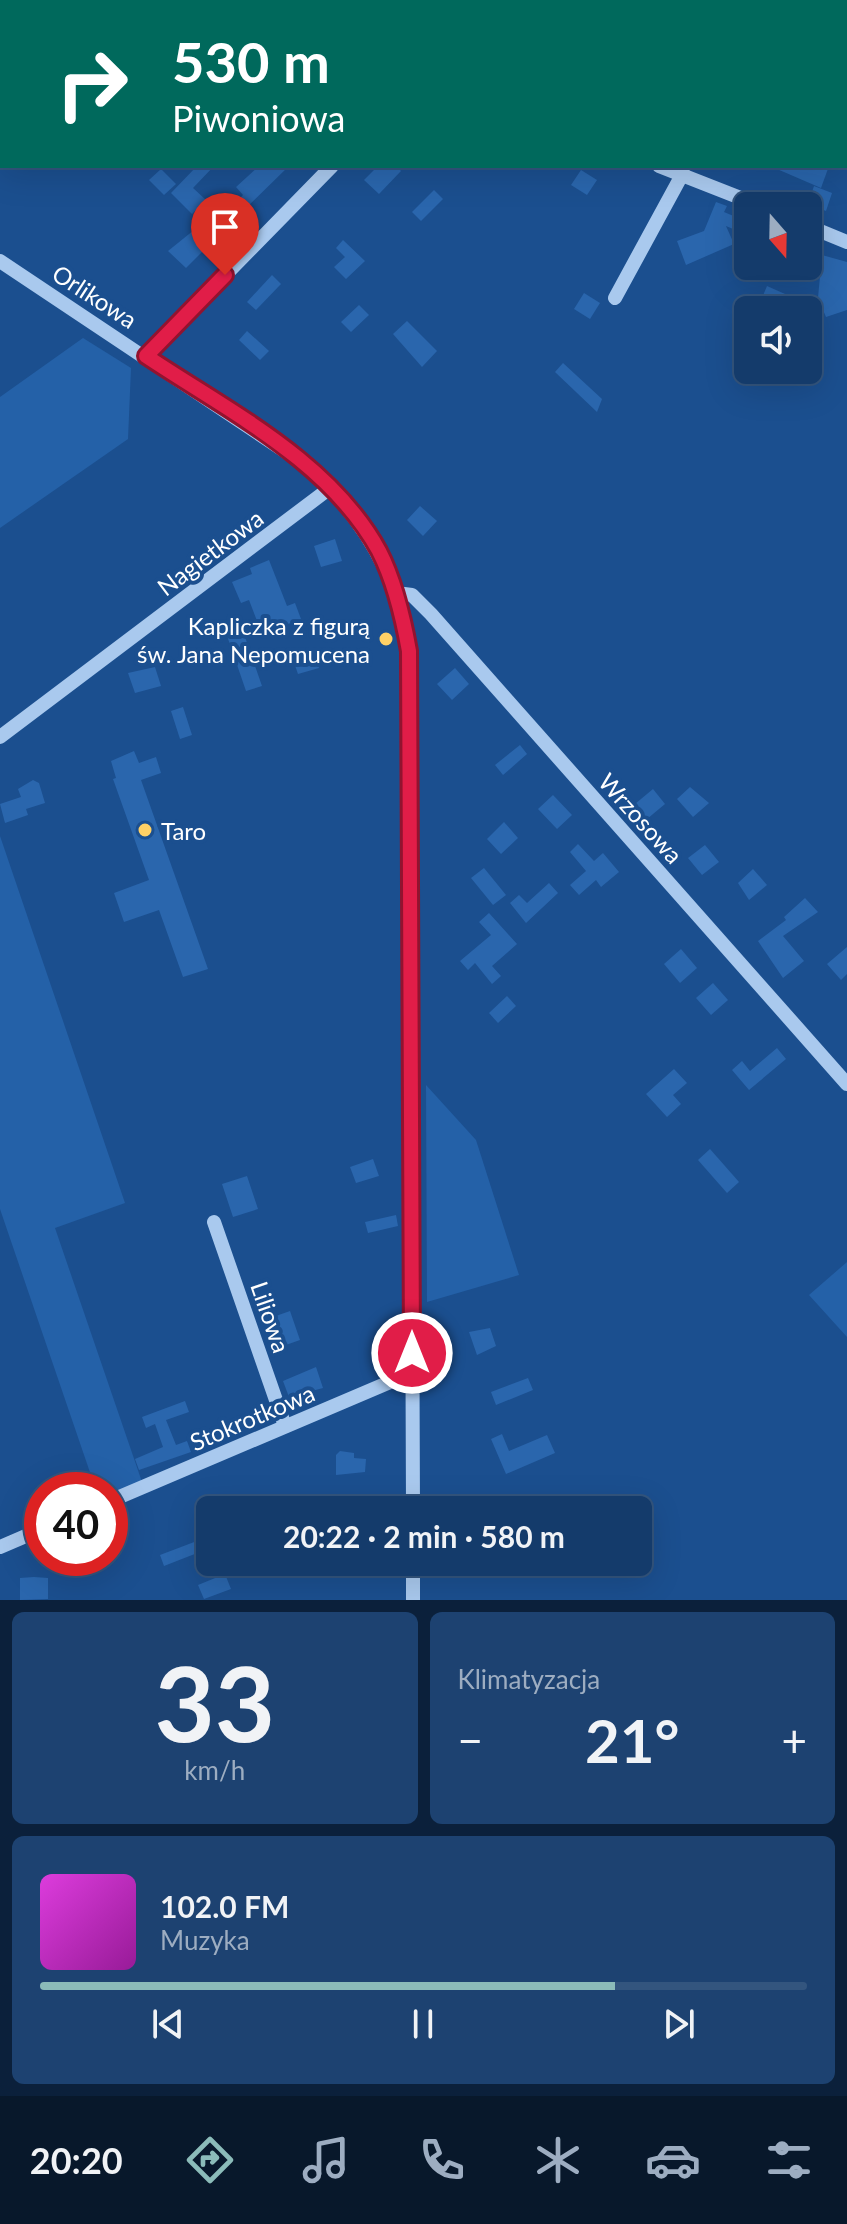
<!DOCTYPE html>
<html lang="pl">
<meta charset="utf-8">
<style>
body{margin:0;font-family:Lato,sans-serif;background:#1d4271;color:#f1f3f6;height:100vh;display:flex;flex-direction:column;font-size:30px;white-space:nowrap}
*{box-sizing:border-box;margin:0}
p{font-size:26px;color:#9dadc1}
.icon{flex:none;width:44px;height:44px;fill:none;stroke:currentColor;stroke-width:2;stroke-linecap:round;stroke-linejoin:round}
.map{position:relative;height:1600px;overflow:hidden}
.sheet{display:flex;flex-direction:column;gap:12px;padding:12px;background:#0b203b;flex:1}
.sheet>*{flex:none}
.top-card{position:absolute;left:0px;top:0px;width:848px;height:168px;box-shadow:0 8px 32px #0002,0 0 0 2px #33557e;background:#00695c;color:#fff;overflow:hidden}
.needle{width:52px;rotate:160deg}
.tools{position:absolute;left:734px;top:192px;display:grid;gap:16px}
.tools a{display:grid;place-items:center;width:88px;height:88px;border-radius:12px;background:#143b6b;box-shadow:0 8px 32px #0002,0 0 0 2px #33557e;font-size:40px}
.speed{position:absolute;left:24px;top:1472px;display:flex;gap:16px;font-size:40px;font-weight:700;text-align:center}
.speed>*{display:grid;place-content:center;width:104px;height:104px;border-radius:50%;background:#143b6b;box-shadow:0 8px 32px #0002,0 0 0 2px #33557e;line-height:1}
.speed .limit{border:12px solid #d22;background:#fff;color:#111}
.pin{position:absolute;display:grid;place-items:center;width:68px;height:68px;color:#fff;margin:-82px -34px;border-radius:50% 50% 50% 0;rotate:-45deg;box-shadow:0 0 8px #0007}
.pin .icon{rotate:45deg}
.me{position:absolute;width:88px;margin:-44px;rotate:0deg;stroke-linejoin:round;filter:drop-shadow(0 0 6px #0008)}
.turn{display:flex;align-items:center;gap:28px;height:168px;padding:0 40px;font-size:36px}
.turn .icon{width:104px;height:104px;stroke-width:2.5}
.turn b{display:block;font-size:56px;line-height:68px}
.big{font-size:60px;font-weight:700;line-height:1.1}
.sheet .widget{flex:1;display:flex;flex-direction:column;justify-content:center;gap:12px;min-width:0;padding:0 28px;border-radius:12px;background:#1d4271}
.sheet .dial{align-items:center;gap:0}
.dial b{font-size:104px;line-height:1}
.song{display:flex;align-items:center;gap:24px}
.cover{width:96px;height:96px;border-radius:12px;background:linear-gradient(135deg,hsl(300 70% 55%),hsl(300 70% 35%))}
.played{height:8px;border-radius:4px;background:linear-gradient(90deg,#8bbbb9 75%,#33557e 75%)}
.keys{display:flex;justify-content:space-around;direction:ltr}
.heat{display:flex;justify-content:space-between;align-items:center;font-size:44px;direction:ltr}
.sheet .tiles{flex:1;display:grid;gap:12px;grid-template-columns:1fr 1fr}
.widget:last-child{grid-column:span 2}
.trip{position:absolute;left:196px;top:1496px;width:456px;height:80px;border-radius:12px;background:#143b6b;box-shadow:0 8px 32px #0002,0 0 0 2px #33557e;font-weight:700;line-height:80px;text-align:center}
.tabs{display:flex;height:128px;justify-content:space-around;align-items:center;background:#08182b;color:#9dadc1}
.tabs .icon{width:56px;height:56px}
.tabs .current{color:#8bbbb9}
.tabs b{font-size:36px;color:#f1f3f6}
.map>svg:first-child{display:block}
.green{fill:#2461a8}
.building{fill:#2a66ad}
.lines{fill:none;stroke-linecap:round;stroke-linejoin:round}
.minor{stroke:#a9c9ee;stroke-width:14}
.route-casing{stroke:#92132f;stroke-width:20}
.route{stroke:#e11d48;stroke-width:14}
.poi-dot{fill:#ffd166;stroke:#1b4f8f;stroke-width:3}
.labels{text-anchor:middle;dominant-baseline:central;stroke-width:8;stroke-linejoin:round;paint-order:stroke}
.street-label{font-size:24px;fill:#fff;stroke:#1b4f8f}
.poi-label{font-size:24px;fill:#fff;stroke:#1b4f8f;text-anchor:end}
</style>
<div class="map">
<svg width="847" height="1600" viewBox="0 0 847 1600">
<rect width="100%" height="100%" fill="#1b4f8f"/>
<!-- green -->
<g class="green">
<path d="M 83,338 L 131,368 L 128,439 L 0,528 L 0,397 Z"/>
<path d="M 0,836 L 125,1203 L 55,1228 L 142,1482 L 110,1495 L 110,1490 L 96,1490 L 0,1209 Z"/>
<path d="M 426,1085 L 476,1140 L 519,1275 L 427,1302 Z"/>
<path d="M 847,1262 L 847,1337 L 809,1295 Z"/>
</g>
<!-- building -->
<g class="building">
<path d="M 197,166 L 214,166 L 193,188 L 206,200 L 192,214 L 171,193 Z"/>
<path d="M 259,166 L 289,166 L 237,217 L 229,209 L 243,195 L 236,187 Z"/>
<path d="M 378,166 L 396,166 L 401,171 L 379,194 L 364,180 Z"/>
<path d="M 770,166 L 829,166 L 821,188 Z"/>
<path d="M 161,169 L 176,184 L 164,195 L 149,180 Z"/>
<path d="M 581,170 L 597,180 L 587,195 L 571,185 Z"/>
<path d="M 814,186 L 832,193 L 826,211 L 808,204 Z"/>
<path d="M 434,190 L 443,199 L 421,221 L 412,212 Z"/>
<path d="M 716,202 L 727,206 L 724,212 L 748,222 L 745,234 L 726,226 L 734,244 L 686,265 L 677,241 L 704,231 Z"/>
<path d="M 199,226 L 213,241 L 186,268 L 168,251 Z"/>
<path d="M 343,240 L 365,261 L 346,279 L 334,267 L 345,257 L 336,248 Z"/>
<path d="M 822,255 L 847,262 L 847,310 L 826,317 L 818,298 Z"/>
<path d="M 272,275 L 281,284 L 256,310 L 247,302 Z"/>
<path d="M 767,286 L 794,298 L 789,309 L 762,298 Z"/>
<path d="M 584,293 L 600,303 L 590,319 L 574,309 Z"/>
<path d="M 359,305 L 369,315 L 351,332 L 341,322 Z"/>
<path d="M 407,321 L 437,351 L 422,367 L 393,334 Z"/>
<path d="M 247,331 L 269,351 L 260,360 L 239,340 Z"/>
<path d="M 563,363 L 602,399 L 597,412 L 555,372 Z"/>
<path d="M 420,506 L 437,521 L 423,536 L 407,520 Z"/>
<path d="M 335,539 L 342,561 L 321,567 L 314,546 Z"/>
<path d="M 269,560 L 287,606 L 295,603 L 301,619 L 262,634 L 249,600 L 241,603 L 232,582 L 252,574 L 250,568 Z"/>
<path d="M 234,624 L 240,639 L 245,637 L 262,686 L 246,691 L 224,627 Z"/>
<path d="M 312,647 L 319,668 L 298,674 L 291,654 Z"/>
<path d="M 155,667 L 161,686 L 135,693 L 128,673 Z"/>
<path d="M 455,668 L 469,684 L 452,700 L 437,684 Z"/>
<path d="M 183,707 L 192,735 L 180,739 L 171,711 Z"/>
<path d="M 520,745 L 527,754 L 503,775 L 495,765 Z"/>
<path d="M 134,751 L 139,763 L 156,757 L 161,773 L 141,780 L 208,969 L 183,977 L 159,910 L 124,922 L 114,893 L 149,880 L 113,779 L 116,778 L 111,761 Z"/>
<path d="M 33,780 L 39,783 L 45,803 L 26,809 L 28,815 L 5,823 L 0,804 L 21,797 L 18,789 Z"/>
<path d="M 690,787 L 709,803 L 693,817 L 677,799 Z"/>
<path d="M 653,789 L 665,804 L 641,824 L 629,809 Z"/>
<path d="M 553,795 L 572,815 L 557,829 L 538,809 Z"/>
<path d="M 504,822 L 518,838 L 501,854 L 487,839 Z"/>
<path d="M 578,844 L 594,861 L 603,853 L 619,872 L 601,887 L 596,880 L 579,895 L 570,885 L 586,871 L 570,852 Z"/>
<path d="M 705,845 L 719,862 L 702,875 L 688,858 Z"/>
<path d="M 484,868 L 506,895 L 493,905 L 471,878 Z"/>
<path d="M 753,869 L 767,885 L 749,900 L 738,883 Z"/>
<path d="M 549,883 L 558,893 L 526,923 L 510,903 L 519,895 L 527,903 Z"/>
<path d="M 805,898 L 818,912 L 783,936 L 804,961 L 783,978 L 758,941 L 786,920 L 784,917 Z"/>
<path d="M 489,913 L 517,944 L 492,966 L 501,976 L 492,984 L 475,963 L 468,970 L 460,961 L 491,935 L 479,922 Z"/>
<path d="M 847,947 L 847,974 L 841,980 L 827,964 Z"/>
<path d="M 681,949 L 697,968 L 680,983 L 664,964 Z"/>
<path d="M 713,983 L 728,1000 L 711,1015 L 696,998 Z"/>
<path d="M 507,996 L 516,1006 L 498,1023 L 489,1013 Z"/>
<path d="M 777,1048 L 786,1059 L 749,1090 L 732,1070 L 742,1061 L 750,1071 Z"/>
<path d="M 674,1069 L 687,1083 L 673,1095 L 681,1104 L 667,1117 L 646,1094 Z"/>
<path d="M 710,1149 L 739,1182 L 727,1193 L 698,1160 Z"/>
<path d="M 373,1159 L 379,1176 L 356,1183 L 350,1167 Z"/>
<path d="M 247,1176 L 258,1209 L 233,1217 L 222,1184 Z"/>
<path d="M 396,1215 L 398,1226 L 368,1233 L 365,1222 Z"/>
<path d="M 290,1311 L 300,1340 L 283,1346 L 273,1317 Z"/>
<path d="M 490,1328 L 496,1346 L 477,1355 L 469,1332 Z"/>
<path d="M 316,1367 L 323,1388 L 289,1397 L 283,1381 Z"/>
<path d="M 528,1378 L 533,1390 L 496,1405 L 491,1392 Z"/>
<path d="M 185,1401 L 189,1412 L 166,1420 L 176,1445 L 187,1441 L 191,1452 L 139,1470 L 135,1459 L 163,1447 L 155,1424 L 146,1428 L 142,1417 Z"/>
<path d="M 502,1434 L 509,1451 L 547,1435 L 555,1453 L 506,1474 L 491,1439 Z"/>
<path d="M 340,1451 L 354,1453 L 354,1458 L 366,1459 L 365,1472 L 336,1475 L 336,1455 Z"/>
<path d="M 210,1536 L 210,1548 L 164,1566 L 160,1555 Z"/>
<path d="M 225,1574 L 231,1589 L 204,1599 L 198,1585 Z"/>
<path d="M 34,1577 L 48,1578 L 48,1599 L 20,1600 L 20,1578 Z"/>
</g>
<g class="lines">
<!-- minor -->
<g class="minor">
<path d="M 406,0 L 408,2"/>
<path d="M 492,2 L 494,0"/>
<path d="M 659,166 L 761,206"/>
<path d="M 808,226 L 847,242"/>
<path d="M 0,261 L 310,468 C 376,533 406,591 410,685 L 413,1510"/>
<path d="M 615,298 L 683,173"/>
<path d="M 146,356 L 332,166"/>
<path d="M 396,593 L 412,595 L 431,614 L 847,1084"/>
<path d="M 0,737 L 330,488"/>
<path d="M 214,1222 L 285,1426"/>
<path d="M 110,1501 L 390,1382 L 412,1379"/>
<path d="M 0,1547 L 42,1529"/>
<path d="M 413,1562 L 413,1600"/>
</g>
</g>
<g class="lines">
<!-- route casing -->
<g class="route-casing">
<path id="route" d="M 225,275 L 146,356 C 228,411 330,461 379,551 C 395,582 403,617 409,651 L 412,1353"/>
</g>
<!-- route -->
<use href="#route" class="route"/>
</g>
<!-- markers -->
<g class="poi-dot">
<circle cx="386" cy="639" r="8"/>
<circle cx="145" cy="830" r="8"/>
</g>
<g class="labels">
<!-- street labels -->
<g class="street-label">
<text transform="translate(95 296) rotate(33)">Orlikowa</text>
<text transform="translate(210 552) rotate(-37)">Nagietkowa</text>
<text transform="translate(641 818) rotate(48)">Wrzosowa</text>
<text transform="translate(271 1317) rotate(71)">Liliowa</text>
<text transform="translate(252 1417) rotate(-23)">Stokrotkowa</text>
</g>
<!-- poi labels -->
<g class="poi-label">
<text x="370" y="625">Kapliczka z figurą<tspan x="370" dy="28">św. Jana Nepomucena</tspan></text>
<text x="161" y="830" text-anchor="start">Taro</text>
</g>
</g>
</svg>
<div class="tools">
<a><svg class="needle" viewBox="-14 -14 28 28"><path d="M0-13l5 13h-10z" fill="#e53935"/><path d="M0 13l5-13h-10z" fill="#9dadc1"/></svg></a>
<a><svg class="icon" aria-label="sound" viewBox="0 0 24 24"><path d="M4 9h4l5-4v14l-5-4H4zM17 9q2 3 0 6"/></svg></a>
</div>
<div class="speed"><div class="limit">40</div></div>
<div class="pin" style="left:225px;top:275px;background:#d93025"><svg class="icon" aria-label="arrive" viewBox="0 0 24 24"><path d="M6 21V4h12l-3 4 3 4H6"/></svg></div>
<svg class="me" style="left:412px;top:1353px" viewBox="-20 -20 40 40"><circle r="17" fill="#e11d48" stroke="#fff" stroke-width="3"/><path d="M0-11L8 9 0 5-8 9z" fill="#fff"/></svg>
<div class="trip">20:22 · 2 min · 580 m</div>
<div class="top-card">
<div class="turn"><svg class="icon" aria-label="right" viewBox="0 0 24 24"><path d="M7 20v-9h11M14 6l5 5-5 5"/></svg><div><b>530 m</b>Piwoniowa</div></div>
</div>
</div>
<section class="sheet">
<div class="tiles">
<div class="widget dial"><b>33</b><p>km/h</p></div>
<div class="widget"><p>Klimatyzacja</p>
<div class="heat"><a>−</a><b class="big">21°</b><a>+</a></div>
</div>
<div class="widget">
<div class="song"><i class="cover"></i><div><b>102.0 FM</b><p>Muzyka</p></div></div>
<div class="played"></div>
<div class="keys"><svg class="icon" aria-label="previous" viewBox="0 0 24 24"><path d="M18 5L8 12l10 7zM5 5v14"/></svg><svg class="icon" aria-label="pause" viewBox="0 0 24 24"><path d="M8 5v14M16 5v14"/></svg><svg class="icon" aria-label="next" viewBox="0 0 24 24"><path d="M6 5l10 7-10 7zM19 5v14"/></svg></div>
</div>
</div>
</section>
<nav class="tabs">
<b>20:20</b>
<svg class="icon current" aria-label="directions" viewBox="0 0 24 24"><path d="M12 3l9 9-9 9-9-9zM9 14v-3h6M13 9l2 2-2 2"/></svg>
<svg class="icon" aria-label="music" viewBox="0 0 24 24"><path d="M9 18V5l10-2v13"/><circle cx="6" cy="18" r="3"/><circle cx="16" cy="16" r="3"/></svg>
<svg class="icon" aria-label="phone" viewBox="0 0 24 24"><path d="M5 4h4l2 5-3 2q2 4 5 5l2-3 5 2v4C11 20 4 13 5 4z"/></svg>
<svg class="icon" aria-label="climate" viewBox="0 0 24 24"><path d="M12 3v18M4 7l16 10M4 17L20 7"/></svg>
<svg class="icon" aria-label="car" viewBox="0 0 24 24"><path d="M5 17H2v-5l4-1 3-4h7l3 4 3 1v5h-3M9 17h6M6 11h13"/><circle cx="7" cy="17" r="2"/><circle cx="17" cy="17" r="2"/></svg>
<svg class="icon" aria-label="filters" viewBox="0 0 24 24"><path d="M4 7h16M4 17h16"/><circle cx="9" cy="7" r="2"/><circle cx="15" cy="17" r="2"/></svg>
</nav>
